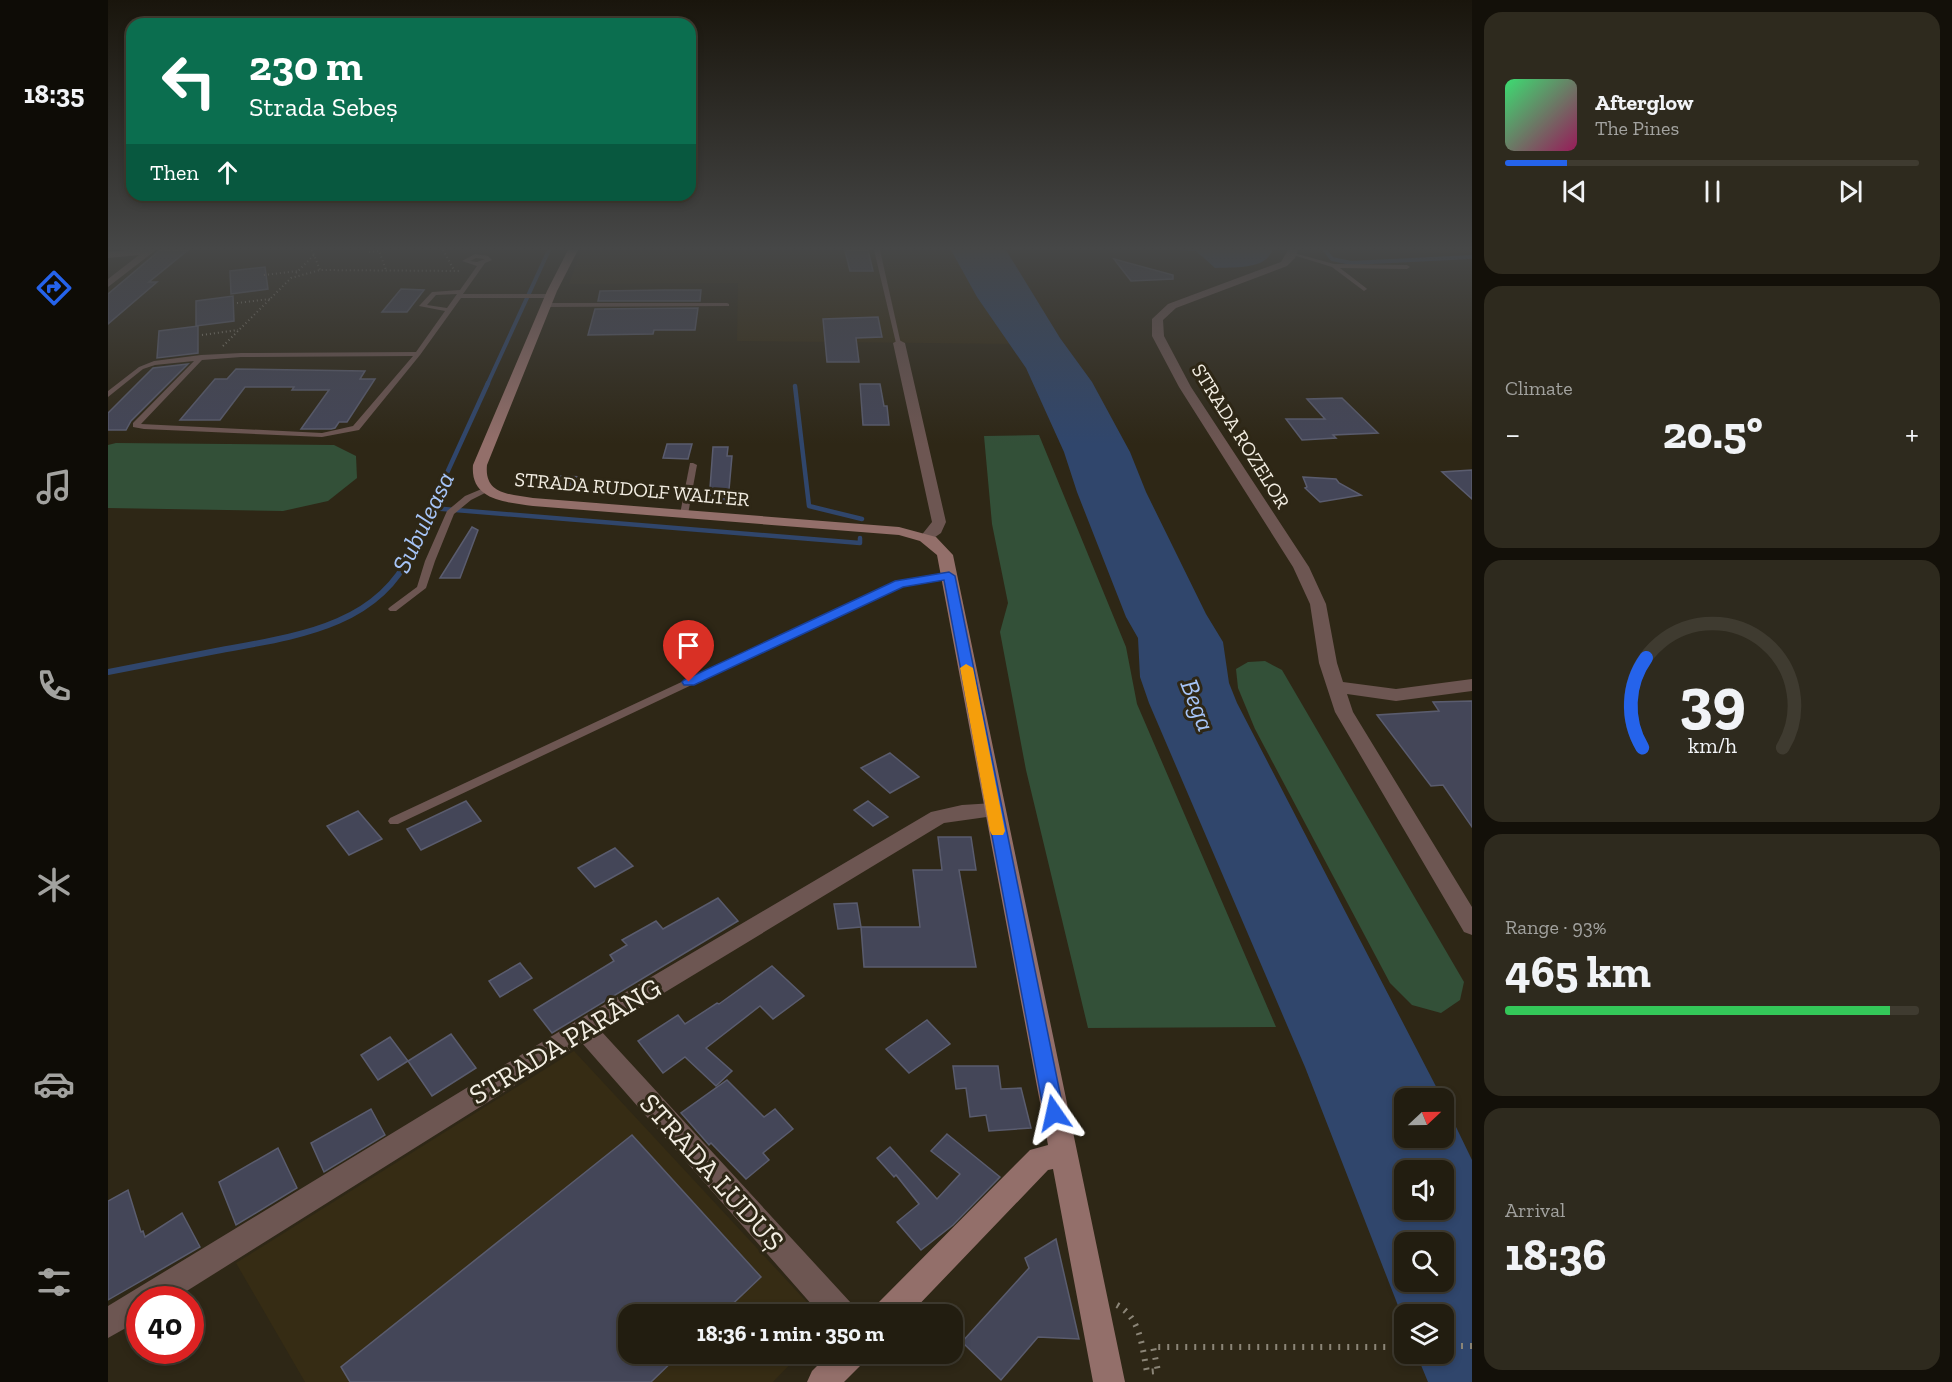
<!DOCTYPE html>
<meta charset="utf-8">
<style>
body{margin:0;font-family:"Zilla Slab",serif;background:#2e2a1e;color:#f1f3f6;height:100vh;display:flex;flex-direction:column;font-size:22px;white-space:nowrap}
*{box-sizing:border-box;margin:0}
p{font-size:20px;color:#a2a29f}
.icon{flex:none;width:33px;height:33px;fill:none;stroke:currentColor;stroke-width:2;stroke-linecap:round;stroke-linejoin:round}
.map{position:relative;flex:1;overflow:hidden}
.panel{display:flex;flex-direction:column;gap:12px;padding:12px;background:#131009;width:480px}
.panel>*{flex:none}
.guide{position:absolute;left:18px;top:18px;width:570px;height:183px;border-radius:18px;box-shadow:0 3px 9px #0003,0 0 0 2px #3f3b30;background:#0b6e4f;color:#fff;overflow:hidden}
.needle{width:39px;rotate:68deg}
.controls{position:absolute;left:1286px;top:1088px;display:grid;gap:12px}
.controls a{display:grid;place-items:center;width:60px;height:60px;border-radius:12px;background:#221d10;box-shadow:0 3px 9px #0003,0 0 0 2px #3f3b30;font-size:30px}
.speed{position:absolute;left:18px;top:1286px;display:flex;gap:12px;font-size:30px;font-weight:700;text-align:center}
.speed>*{display:grid;place-content:center;width:78px;height:78px;border-radius:50%;background:#221d10;box-shadow:0 3px 9px #0003,0 0 0 2px #3f3b30;line-height:1}
.speed .limit{border:9px solid #d22;background:#fff;color:#111}
.pin{position:absolute;display:grid;place-items:center;width:51px;height:51px;color:#fff;margin:-62px -26px;border-radius:50% 50% 50% 0;rotate:-45deg;box-shadow:0 0 6px #0007}
.pin .icon{rotate:45deg}
.me{position:absolute;width:66px;margin:-33px;rotate:349deg;stroke-linejoin:round;filter:drop-shadow(0 0 4px #0008)}
.turn{display:flex;align-items:center;gap:21px;height:126px;padding:0 24px;font-size:27px}
.turn .icon{width:78px;height:78px;stroke-width:2.5}
.turn b{display:block;font-size:42px;line-height:51px}
.then{display:flex;align-items:center;height:57px;padding:0 24px;background:#0003;gap:12px;font-size:22px}
.big{font-size:45px;font-weight:700;line-height:1.1}
.panel .card{flex:1;display:flex;flex-direction:column;justify-content:center;gap:9px;min-width:0;padding:0 21px;border-radius:18px;background:#2e2a1e}
.panel .dial{align-items:center;gap:0}
.dial svg{height:156px;overflow:visible;fill:none;stroke:#3f3b30;stroke-width:7;stroke-linecap:round;text-anchor:middle}
.dial text{fill:#f1f3f6;stroke:none}
.song{display:flex;align-items:center;gap:18px}
.cover{width:72px;height:72px;border-radius:9px;background:linear-gradient(135deg,hsl(140 70% 55%),hsl(330 70% 35%))}
.played{height:6px;border-radius:3px;background:linear-gradient(90deg,#2563eb 15%,#3f3b30 15%)}
.keys{display:flex;justify-content:space-around;direction:ltr}
.heat{display:flex;justify-content:space-between;align-items:center;font-size:33px;direction:ltr}
.charge{height:9px;border-radius:4px;background:linear-gradient(90deg,#34c759 93%,#3f3b30 0)}
.trip{position:absolute;left:510px;top:1304px;width:345px;height:60px;border-radius:18px;background:#221d10;box-shadow:0 3px 9px #0003,0 0 0 2px #3f3b30;font-weight:700;line-height:60px;text-align:center}
main{display:flex;flex:1;min-height:0}
.tab-bar{display:flex;flex-direction:column;width:108px;justify-content:space-around;align-items:center;background:#0e0c06;color:#a2a29f}
.tab-bar .icon{width:42px;height:42px}
.tab-bar .selected{color:#2563eb}
.tab-bar b{font-size:27px;color:#f1f3f6}
.map>svg:first-child{display:block}
.built{fill:#362c14}
.green{fill:#335038}
.water{fill:#30466c;fill-rule:evenodd}
.lines{fill:none;stroke-linecap:round;stroke-linejoin:round}
.stream-far2{stroke:#30466c;stroke-width:4}
.stream-far1{stroke:#30466c;stroke-width:4.5}
.stream{stroke:#30466c;stroke-width:6}
.building{fill:#444658;stroke:#5a5c6e;stroke-width:1.5}
.path-far1{stroke:#8b8577;stroke-width:2;stroke-dasharray:1 3;stroke-linecap:butt}
.path{stroke:#8b8577;stroke-width:6;stroke-dasharray:2 7;stroke-linecap:butt}
.lane{fill:#6d5652;fill-rule:evenodd}
.street{fill:#6d5652;fill-rule:evenodd}
.secondary{fill:#936f6a;fill-rule:evenodd}
.route{fill:#2563eb;stroke:#184099;stroke-width:1.5}
.slow{fill:#f59e0b}
.labels{text-anchor:middle;dominant-baseline:central;stroke-width:6;stroke-linejoin:round;paint-order:stroke}
.far-street-label{font-size:20px;fill:#f2ede2;stroke:#2e2716}
.water-label{font-size:26px;font-style:italic;fill:#a6c4f7;stroke:#2e2716}
.near-street-label{font-size:28px;fill:#f2ede2;stroke:#2e2716}
</style>
<main>
<nav class="tab-bar">
<b>18:35</b>
<svg class="icon selected" aria-label="directions" viewBox="0 0 24 24"><path d="M12 3l9 9-9 9-9-9zM9 14v-3h6M13 9l2 2-2 2"/></svg>
<svg class="icon" aria-label="music" viewBox="0 0 24 24"><path d="M9 18V5l10-2v13"/><circle cx="6" cy="18" r="3"/><circle cx="16" cy="16" r="3"/></svg>
<svg class="icon" aria-label="phone" viewBox="0 0 24 24"><path d="M5 4h4l2 5-3 2q2 4 5 5l2-3 5 2v4C11 20 4 13 5 4z"/></svg>
<svg class="icon" aria-label="climate" viewBox="0 0 24 24"><path d="M12 3v18M4 7l16 10M4 17L20 7"/></svg>
<svg class="icon" aria-label="car" viewBox="0 0 24 24"><path d="M5 17H2v-5l4-1 3-4h7l3 4 3 1v5h-3M9 17h6M6 11h13"/><circle cx="7" cy="17" r="2"/><circle cx="17" cy="17" r="2"/></svg>
<svg class="icon" aria-label="filters" viewBox="0 0 24 24"><path d="M4 7h16M4 17h16"/><circle cx="9" cy="7" r="2"/><circle cx="15" cy="17" r="2"/></svg>
</nav>
<div class="map">
<svg width="1364" height="1382" viewBox="0 0 1364 1382">
<rect width="100%" height="100%" fill="#2e2716"/>
<!-- built -->
<g class="built">
<path d="M 473,250 L 847,250 L 907,344 L 629,341 L 630,283 L 461,284 Z"/>
<path d="M 466,1051 L 710,1314 L 520,1314 L 520,1353 L 693,1353 L 665,1382 L 197,1382 L 128,1263 Z"/>
</g>
<!-- green -->
<g class="green">
<path d="M 931,435 L 1018,647 L 1029,704 L 1168,1027 L 980,1028 L 918,770 L 892,632 L 900,603 L 884,524 L 876,436 Z"/>
<path d="M 8,443 L 226,445 L 248,456 L 249,478 L 220,501 L 175,511 L 0,508 L 0,445 Z"/>
<path d="M 1157,661 L 1174,670 L 1356,982 L 1352,1000 L 1333,1013 L 1304,1005 L 1282,983 L 1147,729 L 1130,688 L 1128,669 L 1140,662 Z"/>
</g>
<!-- water -->
<g class="water">
<path d="M 843,250 L 898,250 L 952,338 L 984,382 L 1022,452 L 1038,492 L 1098,614 L 1115,642 L 1121,683 L 1129,703 L 1334,1098 L 1296,1098 L 1296,1137 L 1335,1137 L 1335,1100 L 1364,1160 L 1364,1382 L 1320,1382 L 1308,1353 L 1335,1353 L 1335,1314 L 1296,1314 L 1296,1321 L 1197,1067 L 1041,703 L 1032,677 L 1030,638 L 1018,617 L 969,492 L 956,452 L 918,368 L 869,297 ZM 1296,1170 L 1335,1170 L 1335,1209 L 1296,1209 ZM 1296,1242 L 1335,1242 L 1335,1281 L 1296,1281 Z"/>
<path d="M 1061,250 L 1164,250 C 1159,270 1124,267 1107,268 L 1088,251 Z"/>
</g>
<g class="lines">
<!-- stream-far2 -->
<g class="stream-far2">
<path d="M 1217,250 L 1224,259 L 1243,263 L 1364,257"/>
<path d="M 379,385 L 441,250"/>
</g>
<!-- stream-far1 -->
<g class="stream-far1">
<path d="M 687,386 L 701,506 L 754,519"/>
<path d="M 323,508 L 752,543 L 752,538"/>
<path d="M 302,554 L 380,383"/>
</g>
<!-- stream -->
<path class="stream" d="M 0,672 C 36,665 72,658 108,651 C 181,637 268,629 303,553"/>
</g>
<!-- building -->
<g class="building">
<path d="M 52,250 L 80,250 L 41,282 L 49,282 L 0,324 L 0,294 Z"/>
<path d="M 760,250 L 765,271 L 742,271 L 737,251 Z"/>
<path d="M 1006,259 L 1065,275 L 1065,279 L 1023,281 Z"/>
<path d="M 157,267 L 160,289 L 123,294 L 122,271 Z"/>
<path d="M 293,289 L 316,290 L 299,312 L 274,312 Z"/>
<path d="M 557,290 L 593,290 L 592,301 L 490,301 L 492,291 Z"/>
<path d="M 125,296 L 126,321 L 88,326 L 88,301 Z"/>
<path d="M 590,308 L 587,330 L 546,330 L 545,334 L 480,335 L 487,309 Z"/>
<path d="M 770,317 L 774,337 L 748,338 L 751,362 L 719,362 L 715,319 Z"/>
<path d="M 90,326 L 90,353 L 49,358 L 51,331 Z"/>
<path d="M 80,364 L 23,421 L 18,430 L 0,430 L 0,413 L 45,368 Z"/>
<path d="M 128,369 L 257,371 L 252,379 L 267,379 L 239,422 L 231,422 L 227,428 L 223,429 L 193,429 L 221,390 L 184,390 L 186,387 L 137,387 L 112,420 L 72,420 L 107,379 L 119,379 Z"/>
<path d="M 752,384 L 772,384 L 776,406 L 779,406 L 781,425 L 755,425 Z"/>
<path d="M 1234,398 L 1270,433 L 1225,435 L 1228,438 L 1194,440 L 1178,419 L 1217,419 L 1199,399 Z"/>
<path d="M 559,444 L 584,444 L 580,459 L 555,458 Z"/>
<path d="M 605,447 L 620,447 L 619,456 L 624,456 L 620,501 L 601,502 Z"/>
<path d="M 1364,470 L 1364,499 L 1334,472 Z"/>
<path d="M 452,476 L 475,477 L 468,492 L 444,490 Z"/>
<path d="M 1195,477 L 1228,479 L 1231,483 L 1253,495 L 1212,502 L 1197,488 L 1199,487 Z"/>
<path d="M 364,527 L 370,530 L 352,578 L 332,578 Z"/>
<path d="M 1364,701 L 1364,827 L 1335,785 L 1323,786 L 1269,715 L 1331,711 L 1325,702 Z"/>
<path d="M 782,753 L 811,777 L 782,793 L 753,768 Z"/>
<path d="M 358,801 L 373,821 L 313,850 L 299,829 Z"/>
<path d="M 760,801 L 780,817 L 765,826 L 746,810 Z"/>
<path d="M 250,811 L 274,839 L 241,855 L 219,826 Z"/>
<path d="M 830,837 L 863,837 L 868,870 L 851,870 L 868,967 L 756,967 L 753,927 L 812,927 L 805,870 L 834,870 Z"/>
<path d="M 507,848 L 525,866 L 487,887 L 470,868 Z"/>
<path d="M 610,898 L 630,921 L 444,1033 L 426,1010 L 506,961 L 502,955 L 519,945 L 514,940 L 548,921 L 555,929 Z"/>
<path d="M 749,903 L 753,927 L 730,929 L 726,904 Z"/>
<path d="M 412,963 L 424,978 L 392,997 L 381,981 Z"/>
<path d="M 664,966 L 696,996 L 665,1019 L 652,1006 L 598,1048 L 624,1071 L 608,1086 L 577,1057 L 555,1073 L 530,1041 L 570,1015 L 577,1024 L 609,1003 L 611,1004 Z"/>
<path d="M 819,1020 L 842,1044 L 801,1073 L 778,1049 Z"/>
<path d="M 343,1034 L 368,1068 L 324,1096 L 300,1061 Z"/>
<path d="M 282,1037 L 300,1061 L 270,1080 L 253,1055 Z"/>
<path d="M 845,1066 L 890,1066 L 893,1089 L 913,1088 L 923,1128 L 881,1131 L 878,1115 L 862,1117 L 858,1088 L 848,1089 Z"/>
<path d="M 619,1080 L 656,1117 L 667,1109 L 685,1129 L 655,1153 L 661,1160 L 638,1179 L 603,1143 L 601,1145 L 573,1113 Z"/>
<path d="M 263,1109 L 277,1135 L 216,1172 L 203,1143 Z"/>
<path d="M 839,1134 L 892,1177 L 845,1225 L 813,1250 L 789,1222 L 811,1204 L 788,1175 L 786,1177 L 769,1158 L 782,1147 L 829,1199 L 852,1174 L 823,1151 Z"/>
<path d="M 524,1135 L 653,1277 L 614,1314 L 520,1314 L 520,1353 L 573,1353 L 543,1382 L 242,1382 L 233,1367 Z"/>
<path d="M 170,1148 L 189,1188 L 128,1225 L 111,1182 Z"/>
<path d="M 20,1190 L 33,1232 L 35,1231 L 37,1237 L 74,1213 L 92,1247 L 0,1300 L 0,1201 Z"/>
<path d="M 948,1239 L 971,1339 L 930,1337 L 893,1380 L 854,1342 L 921,1268 L 917,1258 Z"/>
</g>
<g class="lines">
<!-- path-far1 -->
<g class="path-far1">
<path d="M 204,250 L 212,270"/>
<path d="M 335,250 L 346,270"/>
<path d="M 261,252 L 271,251 L 278,270"/>
<path d="M 188,273 L 206,255"/>
<path d="M 156,275 L 190,271"/>
<path d="M 129,303 L 162,299"/>
<path d="M 94,335 L 130,330"/>
<path d="M 115,346 L 183,278 L 212,270 L 351,271"/>
</g>
<!-- path -->
<g class="path">
<path d="M 1009,1305 C 1033,1318 1034,1347 1039,1372 L 1050,1371 L 1045,1347 L 1296,1347"/>
<path d="M 1335,1346 L 1364,1346"/>
</g>
<!-- lane -->
<g class="lane">
<path d="M 766,250 L 772,250 L 793,344 L 788,343 Z"/>
<path d="M 1182,252 L 1226,264 L 1299,265 L 1302,267 L 1299,269 L 1232,268 L 1258,288 L 1259,289 L 1256,291 L 1224,267 L 1182,254 Z"/>
<path d="M 367,254 L 380,256 L 384,260 L 377,263 L 355,294 L 442,294 L 445,296 L 442,298 L 353,298 L 312,355 L 251,430 L 214,437 L 36,429 L 25,427 L 25,423 L 86,361 L 47,365 L 35,369 L 0,397 L 0,391 L 31,367 L 46,361 L 93,355 L 133,353 L 308,352 L 337,311 L 311,306 L 324,292 L 352,290 L 369,266 L 354,261 ZM 368,258 L 376,259 L 377,259 L 369,262 L 362,261 ZM 349,294 L 339,308 L 319,305 L 328,295 ZM 305,356 L 245,426 L 214,433 L 33,424 L 94,360 L 133,357 Z"/>
<path d="M 619,303 L 621,304 L 621,306 L 438,307 L 435,305 L 438,303 Z"/>
<path d="M 582,463 L 585,463 L 589,465 L 580,514 L 576,517 L 572,514 Z"/>
<path d="M 376,488 L 382,488 L 383,490 L 363,500 L 346,514 L 327,561 L 318,588 L 288,611 L 282,611 L 280,609 L 282,607 L 309,587 L 317,561 L 339,511 L 357,496 Z"/>
<path d="M 841,573 L 844,574 L 846,576 L 844,578 L 793,586 L 290,824 L 282,824 L 280,821 L 282,818 L 788,582 Z"/>
</g>
<!-- street -->
<g class="street">
<path d="M 21,250 L 48,250 L 0,287 L 0,279 L 31,255 L 0,258 L 0,252 Z"/>
<path d="M 1180,250 L 1190,250 L 1187,258 L 1179,266 L 1068,308 L 1055,320 L 1056,336 L 1083,387 L 1201,567 L 1218,604 L 1229,663 L 1235,682 L 1288,689 L 1364,679 L 1364,691 L 1288,701 L 1239,694 L 1245,712 L 1364,907 L 1364,935 L 1356,932 L 1227,712 L 1211,663 L 1202,604 L 1185,567 L 1071,387 L 1044,336 L 1044,319 L 1060,304 L 1173,262 Z"/>
<path d="M 791,340 L 797,343 L 838,522 L 833,533 L 820,542 L 812,537 L 824,522 L 785,343 Z"/>
<path d="M 886,803 L 893,805 L 896,810 L 893,815 L 836,823 L 493,1031 L 743,1303 L 747,1314 L 712,1314 L 474,1043 L 66,1299 L 32,1299 L 32,1320 L 0,1338 L 0,1306 L 467,1022 L 823,812 L 854,805 Z"/>
</g>
<!-- secondary -->
<g class="secondary">
<path d="M 460,250 L 470,250 L 449,291 L 379,465 C 376,495 402,494 425,498 L 791,527 L 828,537 L 845,555 L 1017,1382 L 985,1382 L 945,1169 L 940,1170 L 802,1314 L 766,1314 L 770,1303 L 922,1150 L 940,1145 L 829,555 L 812,541 L 791,535 L 425,506 C 398,502 362,501 365,465 L 439,291 Z"/>
<path d="M 722,1353 L 758,1353 L 754,1364 L 736,1382 L 699,1382 L 704,1371 Z"/>
</g>
</g>
<!-- sky -->
<linearGradient id="sky" x2="0" y2="1"><stop stop-color="#19150c"/><stop offset="0.56" stop-color="#464747"/><stop offset="1" stop-color="#464747" stop-opacity="0"/></linearGradient>
<rect width="1364" height="444" fill="url(#sky)"/>
<!-- route -->
<path class="route" d="M 841,572 L 847,576 L 956,1113 L 953,1119 L 946,1122 L 939,1119 L 936,1113 L 836,580 L 795,587 L 586,685 L 576,685 L 574,682 L 576,680 L 787,581 Z"/>
<!-- slow -->
<path class="slow" d="M 858,664 L 865,668 L 897,831 L 895,835 L 884,835 L 882,831 L 852,668 Z"/>
<g class="labels">
<!-- far-street labels -->
<g class="far-street-label">
<text transform="translate(1133 436) rotate(58)">STRADA ROZELOR</text>
<text transform="translate(524 489) rotate(5)">STRADA RUDOLF WALTER</text>
</g>
<!-- water labels -->
<g class="water-label">
<text transform="translate(315 522) rotate(-64)">Subuleasa</text>
<text transform="translate(1090 705) rotate(69)">Bega</text>
</g>
<!-- near-street labels -->
<g class="near-street-label">
<text transform="translate(457 1041) rotate(-31)">STRADA PARÂNG</text>
<text transform="translate(604 1172) rotate(48)">STRADA LUDUȘ</text>
</g>
</g>
</svg>
<div class="controls">
<a><svg class="needle" viewBox="-14 -14 28 28"><path d="M0-13l5 13h-10z" fill="#e53935"/><path d="M0 13l5-13h-10z" fill="#a2a29f"/></svg></a>
<a><svg class="icon" aria-label="sound" viewBox="0 0 24 24"><path d="M4 9h4l5-4v14l-5-4H4zM17 9q2 3 0 6"/></svg></a>
<a><svg class="icon" aria-label="search" viewBox="0 0 24 24"><circle cx="10" cy="10" r="6"/><path d="M15 15l6 6"/></svg></a>
<a><svg class="icon" aria-label="layers" viewBox="0 0 24 24"><path d="M12 4l9 5-9 5-9-5zM3 14l9 5 9-5"/></svg></a>
</div>
<div class="speed"><div class="limit">40</div></div>
<div class="pin" style="left:581px;top:682px;background:#d93025"><svg class="icon" aria-label="arrive" viewBox="0 0 24 24"><path d="M6 21V4h12l-3 4 3 4H6"/></svg></div>
<svg class="me" style="left:946px;top:1113px" viewBox="-20 -20 40 40"><path d="M0-17L14 15 0 8-14 15z" fill="#2563eb" stroke="#fff" stroke-width="4"/></svg>
<div class="trip">18:36 · 1 min · 350 m</div>
<div class="guide">
<div class="turn"><svg class="icon" aria-label="left" viewBox="0 0 24 24"><path d="M17 20v-9H6M10 6l-5 5 5 5"/></svg><div><b>230 m</b>Strada Sebeș</div></div>
<div class="then">Then<svg class="icon" aria-label="ahead" viewBox="0 0 24 24"><path d="M12 20V5M6 11l6-6 6 6"/></svg></div>
</div>
</div>
<section class="panel">
<div class="card">
<div class="song"><i class="cover"></i><div><b>Afterglow</b><p>The Pines</p></div></div>
<div class="played"></div>
<div class="keys"><svg class="icon" aria-label="previous" viewBox="0 0 24 24"><path d="M18 5L8 12l10 7zM5 5v14"/></svg><svg class="icon" aria-label="pause" viewBox="0 0 24 24"><path d="M8 5v14M16 5v14"/></svg><svg class="icon" aria-label="next" viewBox="0 0 24 24"><path d="M6 5l10 7-10 7zM19 5v14"/></svg></div>
</div>
<div class="card"><p>Climate</p>
<div class="heat"><a>−</a><b class="big">20.5°</b><a>+</a></div>
</div>
<div class="card dial"><svg viewBox="0 0 100 80">
<path d="M14 69A42 42 0 1 1 86 69"/>
<path d="M14 69A42 42 0 0 1 16 23" stroke="#2563eb"/>
<text x="50" y="56" font-size="32" font-weight="700">39</text>
<text x="50" y="72" font-size="11">km/h</text>
</svg></div>
<div class="card"><p>Range · 93%</p><b class="big">465 km</b><div class="charge"></div></div>
<div class="card"><p>Arrival</p><b class="big">18:36</b></div>
</section>
</main>
